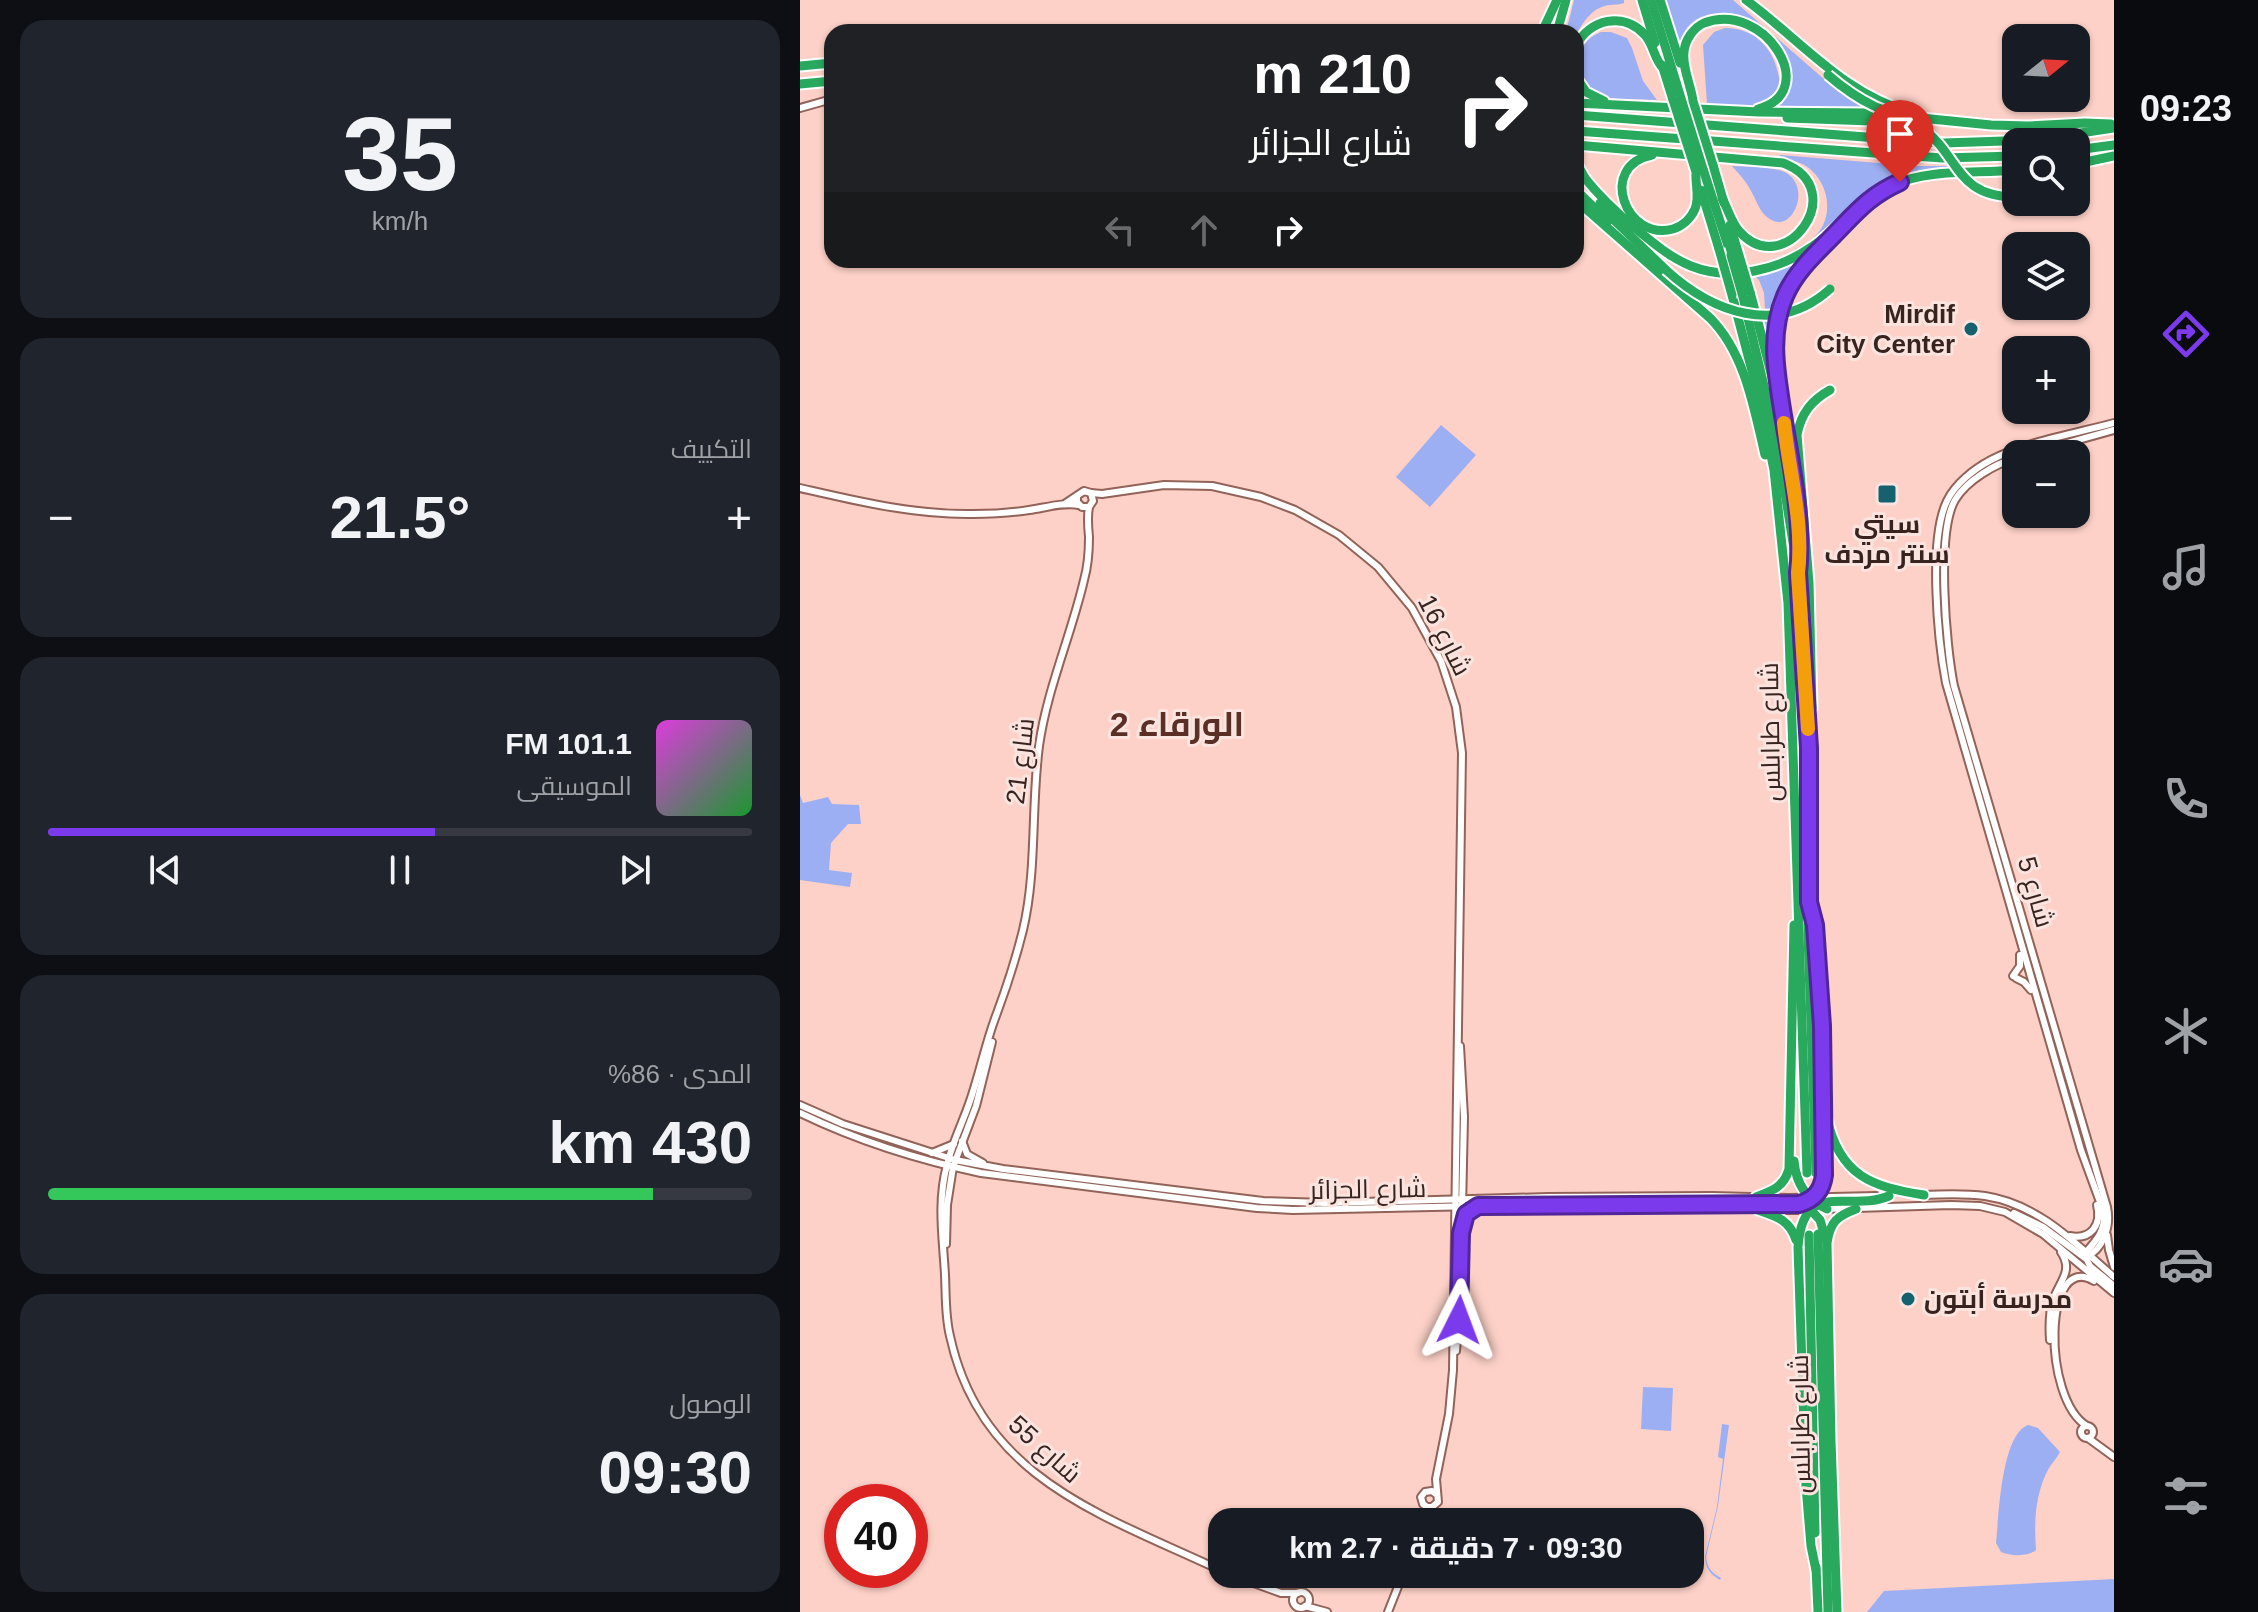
<!DOCTYPE html>
<html lang="ar">
<meta charset="utf-8">
<style>
body{margin:0;font-family:Helvetica,Cairo,sans-serif;background:#20242c;color:#f1f3f6;direction:rtl;height:100vh;display:flex;flex-direction:column;font-size:30px;white-space:nowrap}
*{box-sizing:border-box;margin:0}
p{font-size:26px;color:#9ea1a6}
.icon{flex:none;width:44px;height:44px;fill:none;stroke:currentColor;stroke-width:2;stroke-linecap:round;stroke-linejoin:round}
.map{position:relative;flex:1;overflow:hidden;direction:ltr}
.details{display:flex;flex-direction:column;gap:20px;padding:20px;background:#0d0f14;width:800px}
.details>*{flex:none}
.guide{position:absolute;left:24px;top:24px;width:760px;height:244px;border-radius:24px;box-shadow:0 2px 6px #0004;direction:rtl;background:#202124;color:#fff;overflow:hidden}
.needle{width:52px;rotate:72deg}
.controls{position:absolute;left:1202px;top:24px;display:grid;gap:16px}
.controls a{display:grid;place-items:center;width:88px;height:88px;border-radius:16px;background:#171b24;box-shadow:0 2px 6px #0004;font-size:40px}
.speed{position:absolute;left:24px;top:1484px;display:flex;gap:16px;font-size:40px;font-weight:700;text-align:center}
.speed>*{display:grid;place-content:center;width:104px;height:104px;border-radius:50%;background:#171b24;box-shadow:0 2px 6px #0004;line-height:1}
.speed .limit{border:12px solid #d22;background:#fff;color:#111}
.pin{position:absolute;display:grid;place-items:center;width:68px;height:68px;color:#fff;margin:-82px -34px;border-radius:50% 50% 50% 0;rotate:-45deg;box-shadow:0 0 8px #0007}
.pin .icon{rotate:45deg}
.me{position:absolute;width:88px;margin:-44px;rotate:3deg;stroke-linejoin:round;filter:drop-shadow(0 0 6px #0008)}
.turn{display:flex;align-items:center;gap:28px;height:168px;padding:0 40px;font-size:36px}
.turn .icon{width:104px;height:104px;stroke-width:2.5}
.turn b{display:block;font-size:56px;line-height:68px}
.lanes{display:flex;align-items:center;height:76px;padding:0 40px;background:#0003;justify-content:center;gap:40px;direction:ltr}
.lanes .off{opacity:.35}
.big{font-size:60px;font-weight:700;line-height:1.1}
.details .card{flex:1;display:flex;flex-direction:column;justify-content:center;gap:12px;min-width:0;padding:0 28px;border-radius:24px;background:#20242c}
.details .dial{align-items:center;gap:0}
.dial b{font-size:104px;line-height:1}
.song{display:flex;align-items:center;gap:24px}
.cover{width:96px;height:96px;border-radius:12px;background:linear-gradient(135deg,hsl(300 70% 55%),hsl(130 70% 35%))}
.played{height:8px;border-radius:4px;background:linear-gradient(90deg,#7c3aed 55%,#363941 55%)}
.keys{display:flex;justify-content:space-around;direction:ltr}
.heat{display:flex;justify-content:space-between;align-items:center;font-size:44px;direction:ltr}
.charge{height:12px;border-radius:6px;background:linear-gradient(90deg,#34c759 86%,#363941 0)}
.trip{position:absolute;left:408px;top:1508px;width:496px;height:80px;border-radius:24px;background:#171b24;box-shadow:0 2px 6px #0004;font-weight:700;line-height:80px;text-align:center;direction:rtl}
main{display:flex;flex:1;min-height:0}
.dock{display:flex;flex-direction:column;width:144px;justify-content:space-around;align-items:center;background:#090b0e;color:#9ea1a6}
.dock .icon{width:56px;height:56px}
.dock .current{color:#7c3aed}
.dock b{font-size:36px;color:#f1f3f6}
.map>svg:first-child{display:block}
.green{fill:#9daff3}
.lines{fill:none;stroke-linecap:round;stroke-linejoin:round}
.secondary-casing{stroke:#926359;stroke-width:10}
.highway-casing{stroke:#fff;stroke-width:13}
.secondary{stroke:#fff;stroke-width:6}
.highway{stroke:#29a95d;stroke-width:9}
.highway-bridge-casing{stroke:#fff;stroke-width:13;stroke-linecap:butt}
.highway-bridge{stroke:#29a95d;stroke-width:9}
.route-casing{stroke:#51269a;stroke-width:20}
.route{stroke:#7c3aed;stroke-width:14}
.slow{stroke:#f59e0b;stroke-width:14}
.poi-dot{fill:#16616e;stroke:#fae4df;stroke-width:3}
.labels{text-anchor:middle;dominant-baseline:central;stroke-width:6;stroke-linejoin:round;paint-order:stroke}
.poi-label{font-size:26px;font-weight:bold;fill:#38231f;stroke:#fae4df;text-anchor:end}
.street-label{font-size:26px;fill:#38231f;stroke:#fae4df}
.district-label{font-size:34px;font-weight:bold;fill:#592f26;stroke:#fae4df}
</style>
<main>
<nav class="dock">
<b>09:23</b>
<svg class="icon current" aria-label="directions" viewBox="0 0 24 24"><path d="M12 3l9 9-9 9-9-9zM9 14v-3h6M13 9l2 2-2 2"/></svg>
<svg class="icon" aria-label="music" viewBox="0 0 24 24"><path d="M9 18V5l10-2v13"/><circle cx="6" cy="18" r="3"/><circle cx="16" cy="16" r="3"/></svg>
<svg class="icon" aria-label="phone" viewBox="0 0 24 24"><path d="M5 4h4l2 5-3 2q2 4 5 5l2-3 5 2v4C11 20 4 13 5 4z"/></svg>
<svg class="icon" aria-label="climate" viewBox="0 0 24 24"><path d="M12 3v18M4 7l16 10M4 17L20 7"/></svg>
<svg class="icon" aria-label="car" viewBox="0 0 24 24"><path d="M5 17H2v-5l4-1 3-4h7l3 4 3 1v5h-3M9 17h6M6 11h13"/><circle cx="7" cy="17" r="2"/><circle cx="17" cy="17" r="2"/></svg>
<svg class="icon" aria-label="filters" viewBox="0 0 24 24"><path d="M4 7h16M4 17h16"/><circle cx="9" cy="7" r="2"/><circle cx="15" cy="17" r="2"/></svg>
</nav>
<div class="map">
<svg width="1314" height="1612" viewBox="0 0 1314 1612">
<rect width="100%" height="100%" fill="#fdd1c7"/>
<!-- green -->
<g class="green">
<path d="M 774,0 L 824,0 L 824,3 C 820,5 815,4 811,5 C 793,6 784,21 776,35 L 776,32 L 766,32 Z"/>
<path d="M 864,0 L 933,0 L 1032,86 L 1073,111 L 971,108 C 985,100 983,91 983,76 C 983,68 985,58 982,50 C 971,19 915,1 891,27 C 885,33 882,42 880,50 Z"/>
<path d="M 925,28 C 953,28 972,46 978,73 C 981,83 980,94 970,101 C 952,111 926,105 907,104 L 903,45 L 914,32 Z"/>
<path d="M 801,32 L 811,32 L 827,38 L 832,48 L 843,81 L 857,100 C 839,99 816,101 799,95 C 769,83 771,43 801,32 Z"/>
<path d="M 980,155 L 1116,166 L 1166,166 C 1139,174 1108,170 1082,185 C 1052,201 1022,245 992,251 C 1001,246 1011,241 1018,233 C 1034,214 1028,184 1010,169 C 1002,162 990,160 980,157 Z"/>
<path d="M 932,166 C 948,167 967,166 982,171 C 1015,183 992,239 967,217 C 959,211 956,199 951,191 C 946,181 939,174 932,166 Z"/>
<path d="M 1014,249 C 978,286 966,309 971,361 L 961,321 L 965,309 L 964,293 L 959,280 L 951,273 Z"/>
<path d="M 641,425 L 676,455 L 630,507 L 596,477 Z"/>
<path d="M 0,795 L 3,803 L 28,797 L 32,804 L 59,805 L 61,824 L 48,824 L 31,843 L 29,870 L 52,873 L 50,887 L 0,880 Z"/>
<path d="M 843,1387 L 873,1388 L 871,1431 L 841,1429 Z"/>
<path d="M 922,1424 L 929,1425 L 918,1506 L 906,1557 C 907,1568 912,1573 921,1578 L 920,1580 C 910,1574 906,1569 905,1557 L 917,1507 L 923,1459 L 918,1457 Z"/>
<path d="M 1228,1425 L 1238,1428 L 1260,1452 C 1257,1458 1252,1463 1249,1468 C 1235,1493 1234,1522 1236,1550 C 1229,1557 1210,1556 1201,1552 L 1196,1543 C 1199,1516 1201,1435 1228,1425 Z"/>
<path d="M 1314,1579 L 1314,1612 L 1067,1612 L 1084,1591 Z"/>
</g>
<g class="lines">
<!-- secondary casing -->
<g class="secondary-casing">
<g id="secondary">
<path d="M 0,108 L 32,99"/>
<path d="M 1228,454 L 1314,430"/>
<path d="M 0,488 C 57,501 114,515 173,514 C 192,514 210,513 229,510 C 245,508 262,502 279,505"/>
<path d="M 291,493 L 302,494 L 364,485 L 412,486 L 461,497 L 495,510 L 539,535 L 578,567 L 612,608 L 641,661 L 656,707 L 662,753 L 653,1370 L 649,1414 L 636,1479 L 638,1502 L 632,1507 L 627,1507 L 623,1504 L 621,1497 L 625,1492 L 632,1491 L 636,1494"/>
<path d="M 266,503 L 284,491 L 291,493 L 293,501 L 289,507 L 282,507 L 277,502 L 277,497"/>
<path d="M 289,507 C 287,517 288,527 289,537 C 289,552 288,566 284,580 C 271,636 247,689 239,746 C 231,807 237,871 223,930 C 216,958 207,986 197,1013 C 186,1041 180,1072 170,1101 C 163,1122 152,1143 147,1165 C 137,1202 143,1238 145,1275 C 146,1296 145,1316 150,1336 C 181,1480 306,1516 422,1571"/>
<path d="M 1213,976 L 1220,966 L 1220,955"/>
<path d="M 1216,978 L 1224,982 L 1231,990"/>
<path d="M 0,1105 L 43,1124 L 155,1160 L 203,1169 L 463,1201 L 525,1203 L 748,1197 L 912,1196 L 989,1198 L 1076,1196"/>
<path d="M 0,1113 C 58,1141 118,1160 181,1173 L 457,1208 L 493,1210 L 678,1206 L 922,1206"/>
<path d="M 162,1141 L 167,1154 L 183,1163"/>
<path d="M 132,1153 L 154,1144"/>
<path d="M 1123,1195 C 1143,1194 1164,1193 1185,1196 C 1238,1204 1275,1243 1314,1277"/>
<path d="M 1025,1209 L 1151,1205 L 1180,1206 L 1205,1212 L 1243,1234 L 1314,1293"/>
<path d="M 973,1210 L 1010,1210"/>
<path d="M 1214,1213 L 1243,1227 L 1285,1258 C 1304,1249 1311,1226 1307,1207 L 1154,686 C 1146,647 1136,533 1155,500 C 1167,480 1195,464 1216,458"/>
<path d="M 1307,1235 L 1309,1250 L 1314,1267"/>
<path d="M 1270,1236 C 1291,1240 1302,1225 1297,1205"/>
<path d="M 146,1244 L 147,1205 L 153,1167 L 176,1106 L 192,1042"/>
<path d="M 1286,1252 C 1297,1240 1305,1231 1304,1213 L 1281,1150 L 1146,683 C 1138,641 1128,540 1147,501 C 1155,484 1174,469 1191,460 C 1225,442 1277,433 1314,423"/>
<path d="M 1285,1256 L 1290,1266 L 1314,1286"/>
<path d="M 1250,1340 C 1249,1326 1249,1313 1253,1300 C 1259,1282 1274,1271 1261,1252"/>
<path d="M 656,1351 L 660,1303 L 664,1117 L 660,1046"/>
<circle cx="1287" cy="1432" r="6"/>
<path d="M 1287,1426 C 1242,1399 1243,1250 1294,1281"/>
<path d="M 1288,1438 L 1314,1457"/>
<path d="M 622,1522 L 631,1508"/>
<path d="M 429,1574 L 481,1593 L 498,1593"/>
<circle cx="501" cy="1600" r="8"/>
<path d="M 505,1606 L 527,1612"/>
<path d="M 588,1612 L 603,1574"/>
</g>
</g>
<!-- highway casing -->
<g class="highway-casing">
<g id="highway">
<path d="M 842,0 L 855,43"/>
<path d="M 851,0 L 880,95"/>
<path d="M 860,0 L 880,63"/>
<path d="M 946,0 C 1003,42 1041,92 1111,113"/>
<path d="M 742,32 L 757,0"/>
<path d="M 757,32 L 766,0"/>
<path d="M 776,46 C 789,19 824,11 845,35 C 854,45 854,60 864,69"/>
<path d="M 862,65 L 873,100"/>
<path d="M 0,66 L 32,63"/>
<path d="M 776,77 L 786,92 L 804,101"/>
<path d="M 0,84 L 32,81"/>
<path d="M 893,101 C 891,85 882,68 884,52 C 885,40 893,28 904,23 C 965,0 1022,92 958,109"/>
<path d="M 776,103 L 959,112 L 1071,113 L 1191,125 L 1228,126 L 1285,123 L 1311,124"/>
<path d="M 776,115 L 1144,143 L 1234,140 L 1314,128"/>
<path d="M 987,118 L 1100,122"/>
<path d="M 776,131 L 1142,158 L 1216,156"/>
<path d="M 776,145 L 983,163 C 1053,189 984,283 939,231 C 931,222 928,209 922,198"/>
<path d="M 1276,150 L 1314,145"/>
<path d="M 852,155 C 797,166 826,242 873,229 C 883,226 891,218 895,209 C 900,197 895,184 896,172"/>
<path d="M 776,162 L 786,180"/>
<path d="M 1276,164 L 1314,156"/>
<path d="M 913,165 L 924,203"/>
<path d="M 903,169 L 931,255"/>
<path d="M 784,177 C 799,196 817,213 836,229 C 853,243 871,258 891,266 C 931,282 979,270 1013,246 C 1040,228 1060,200 1090,186 C 1129,168 1174,174 1216,170"/>
<path d="M 776,190 L 808,221"/>
<path d="M 901,190 L 919,249"/>
<path d="M 776,200 L 910,318 C 945,353 954,408 965,455"/>
<path d="M 800,203 L 813,219 L 866,270"/>
<path d="M 930,225 L 938,252"/>
<path d="M 950,292 C 973,379 998,467 999,557"/>
<path d="M 932,295 L 959,397 L 974,470 L 988,603 L 1007,1173"/>
<path d="M 943,297 L 976,437 L 998,573 L 1009,748 L 1008,935 L 1016,1173"/>
<path d="M 978,380 C 968,314 984,286 1029,240"/>
<path d="M 1012,708 L 1009,583 L 997,435 C 1001,413 1012,400 1030,390"/>
<path d="M 1027,1119 C 1040,1176 1072,1187 1124,1195"/>
<path d="M 994,1161 C 996,1184 1007,1200 1027,1209"/>
<path d="M 956,1197 C 972,1191 984,1187 989,1169 L 994,925"/>
<path d="M 921,1206 C 953,1199 1008,1220 1023,1183 L 1022,1026 L 1015,925 L 1012,913"/>
<path d="M 1009,1208 L 1020,1220 L 1026,1240"/>
<path d="M 958,1210 C 976,1216 990,1220 996,1240"/>
<path d="M 1018,1234 L 1028,1612"/>
<path d="M 1009,1235 L 1015,1533"/>
<path d="M 1016,1567 L 1018,1612"/>
<path d="M 1016,1570 L 1011,1546 L 1006,1486 L 998,1247 C 1003,1177 1049,1213 1089,1196"/>
<path d="M 1037,1612 L 1031,1441 L 1027,1243 C 1030,1222 1037,1216 1056,1209"/>
</g>
</g>
<!-- secondary -->
<use href="#secondary" class="secondary"/>
<!-- highway -->
<use href="#highway" class="highway"/>
<!-- highway-bridge casing -->
<g class="highway-bridge-casing">
<g id="highway-bridge">
<path d="M 1028,75 C 1042,87 1057,98 1074,106 C 1090,113 1106,117 1120,127 C 1160,153 1153,197 1216,197"/>
<path d="M 880,95 L 903,169"/>
<path d="M 873,100 L 896,172"/>
<path d="M 893,101 L 913,165"/>
<path d="M 919,249 L 932,295"/>
<path d="M 938,252 L 950,292"/>
<path d="M 931,255 L 943,297"/>
<path d="M 866,270 C 912,312 977,337 1030,289"/>
</g>
</g>
<!-- highway-bridge -->
<use href="#highway-bridge" class="highway-bridge"/>
</g>
<g class="lines">
<!-- route casing -->
<g class="route-casing">
<path id="route" d="M 659,1320 L 661,1233 L 666,1214 L 678,1206 L 999,1204 C 1014,1200 1022,1191 1024,1175 L 1022,1026 L 1015,925 L 1009,902 L 1009,748 L 998,573 C 1004,521 990,460 982,409 C 976,371 969,333 985,296 C 995,273 1013,256 1030,239 C 1054,215 1068,196 1100,182"/>
</g>
<!-- route -->
<use href="#route" class="route"/>
<!-- slow -->
<path class="slow" d="M 984,423 C 989,473 1004,523 998,573 L 1008,729"/>
</g>
<!-- markers -->
<g class="poi-dot">
<circle cx="1171" cy="329" r="8"/>
<rect x="1077" y="484" width="20" height="20" rx="4"/>
<circle cx="1108" cy="1299" r="8"/>
</g>
<g class="labels">
<!-- poi labels -->
<g class="poi-label">
<text x="1155" y="314">Mirdif<tspan x="1155" dy="30">City Center</tspan></text>
<text x="1087" y="524" text-anchor="middle">سيتي<tspan x="1087" dy="30">سنتر مردف</tspan></text>
<text x="1124" y="1299" text-anchor="start">مدرسة أبتون</text>
</g>
<!-- street labels -->
<g class="street-label">
<text transform="translate(645 635) rotate(63)">شارع 16</text>
<text transform="translate(970 732) rotate(-91)">شارع طرابلس</text>
<text transform="translate(220 761) rotate(-83)">شارع 21</text>
<text transform="translate(1236 892) rotate(74)">شارع 5</text>
<text transform="translate(568 1189) rotate(-1)">شارع الجزائر</text>
<text transform="translate(1000 1424) rotate(-91)">شارع طرابلس</text>
<text transform="translate(245 1449) rotate(42)">شارع 55</text>
</g>
<!-- district labels -->
<g class="district-label">
<text x="377" y="724">الورقاء 2</text>
</g>
</g>
</svg>
<div class="controls">
<a><svg class="needle" viewBox="-14 -14 28 28"><path d="M0-13l5 13h-10z" fill="#e53935"/><path d="M0 13l5-13h-10z" fill="#9ea1a6"/></svg></a>
<a><svg class="icon" aria-label="search" viewBox="0 0 24 24"><circle cx="10" cy="10" r="6"/><path d="M15 15l6 6"/></svg></a>
<a><svg class="icon" aria-label="layers" viewBox="0 0 24 24"><path d="M12 4l9 5-9 5-9-5zM3 14l9 5 9-5"/></svg></a>
<a>+</a>
<a>−</a>
</div>
<div class="speed"><div class="limit">40</div></div>
<div class="pin" style="left:1100px;top:182px;background:#d93025"><svg class="icon" aria-label="arrive" viewBox="0 0 24 24"><path d="M6 21V4h12l-3 4 3 4H6"/></svg></div>
<svg class="me" style="left:659px;top:1320px" viewBox="-20 -20 40 40"><path d="M0-17L14 15 0 8-14 15z" fill="#7c3aed" stroke="#fff" stroke-width="4"/></svg>
<div class="trip">09:30 · 7 دقيقة · 2.7 km</div>
<div class="guide">
<div class="turn"><svg class="icon" aria-label="right" viewBox="0 0 24 24"><path d="M7 20v-9h11M14 6l5 5-5 5"/></svg><div><b>210 m</b>شارع الجزائر</div></div>
<div class="lanes"><svg class="icon off" aria-label="left" viewBox="0 0 24 24"><path d="M17 20v-9H6M10 6l-5 5 5 5"/></svg><svg class="icon off" aria-label="ahead" viewBox="0 0 24 24"><path d="M12 20V5M6 11l6-6 6 6"/></svg><svg class="icon" aria-label="right" viewBox="0 0 24 24"><path d="M7 20v-9h11M14 6l5 5-5 5"/></svg></div>
</div>
</div>
<section class="details">
<div class="card dial"><b>35</b><p>km/h</p></div>
<div class="card"><p>التكييف</p>
<div class="heat"><a>−</a><b class="big">21.5°</b><a>+</a></div>
</div>
<div class="card">
<div class="song"><i class="cover"></i><div><b>101.1 FM</b><p>الموسيقى</p></div></div>
<div class="played"></div>
<div class="keys"><svg class="icon" aria-label="previous" viewBox="0 0 24 24"><path d="M18 5L8 12l10 7zM5 5v14"/></svg><svg class="icon" aria-label="pause" viewBox="0 0 24 24"><path d="M8 5v14M16 5v14"/></svg><svg class="icon" aria-label="next" viewBox="0 0 24 24"><path d="M6 5l10 7-10 7zM19 5v14"/></svg></div>
</div>
<div class="card"><p>المدى · 86%</p><b class="big">430 km</b><div class="charge"></div></div>
<div class="card"><p>الوصول</p><b class="big">09:30</b></div>
</section>
</main>
